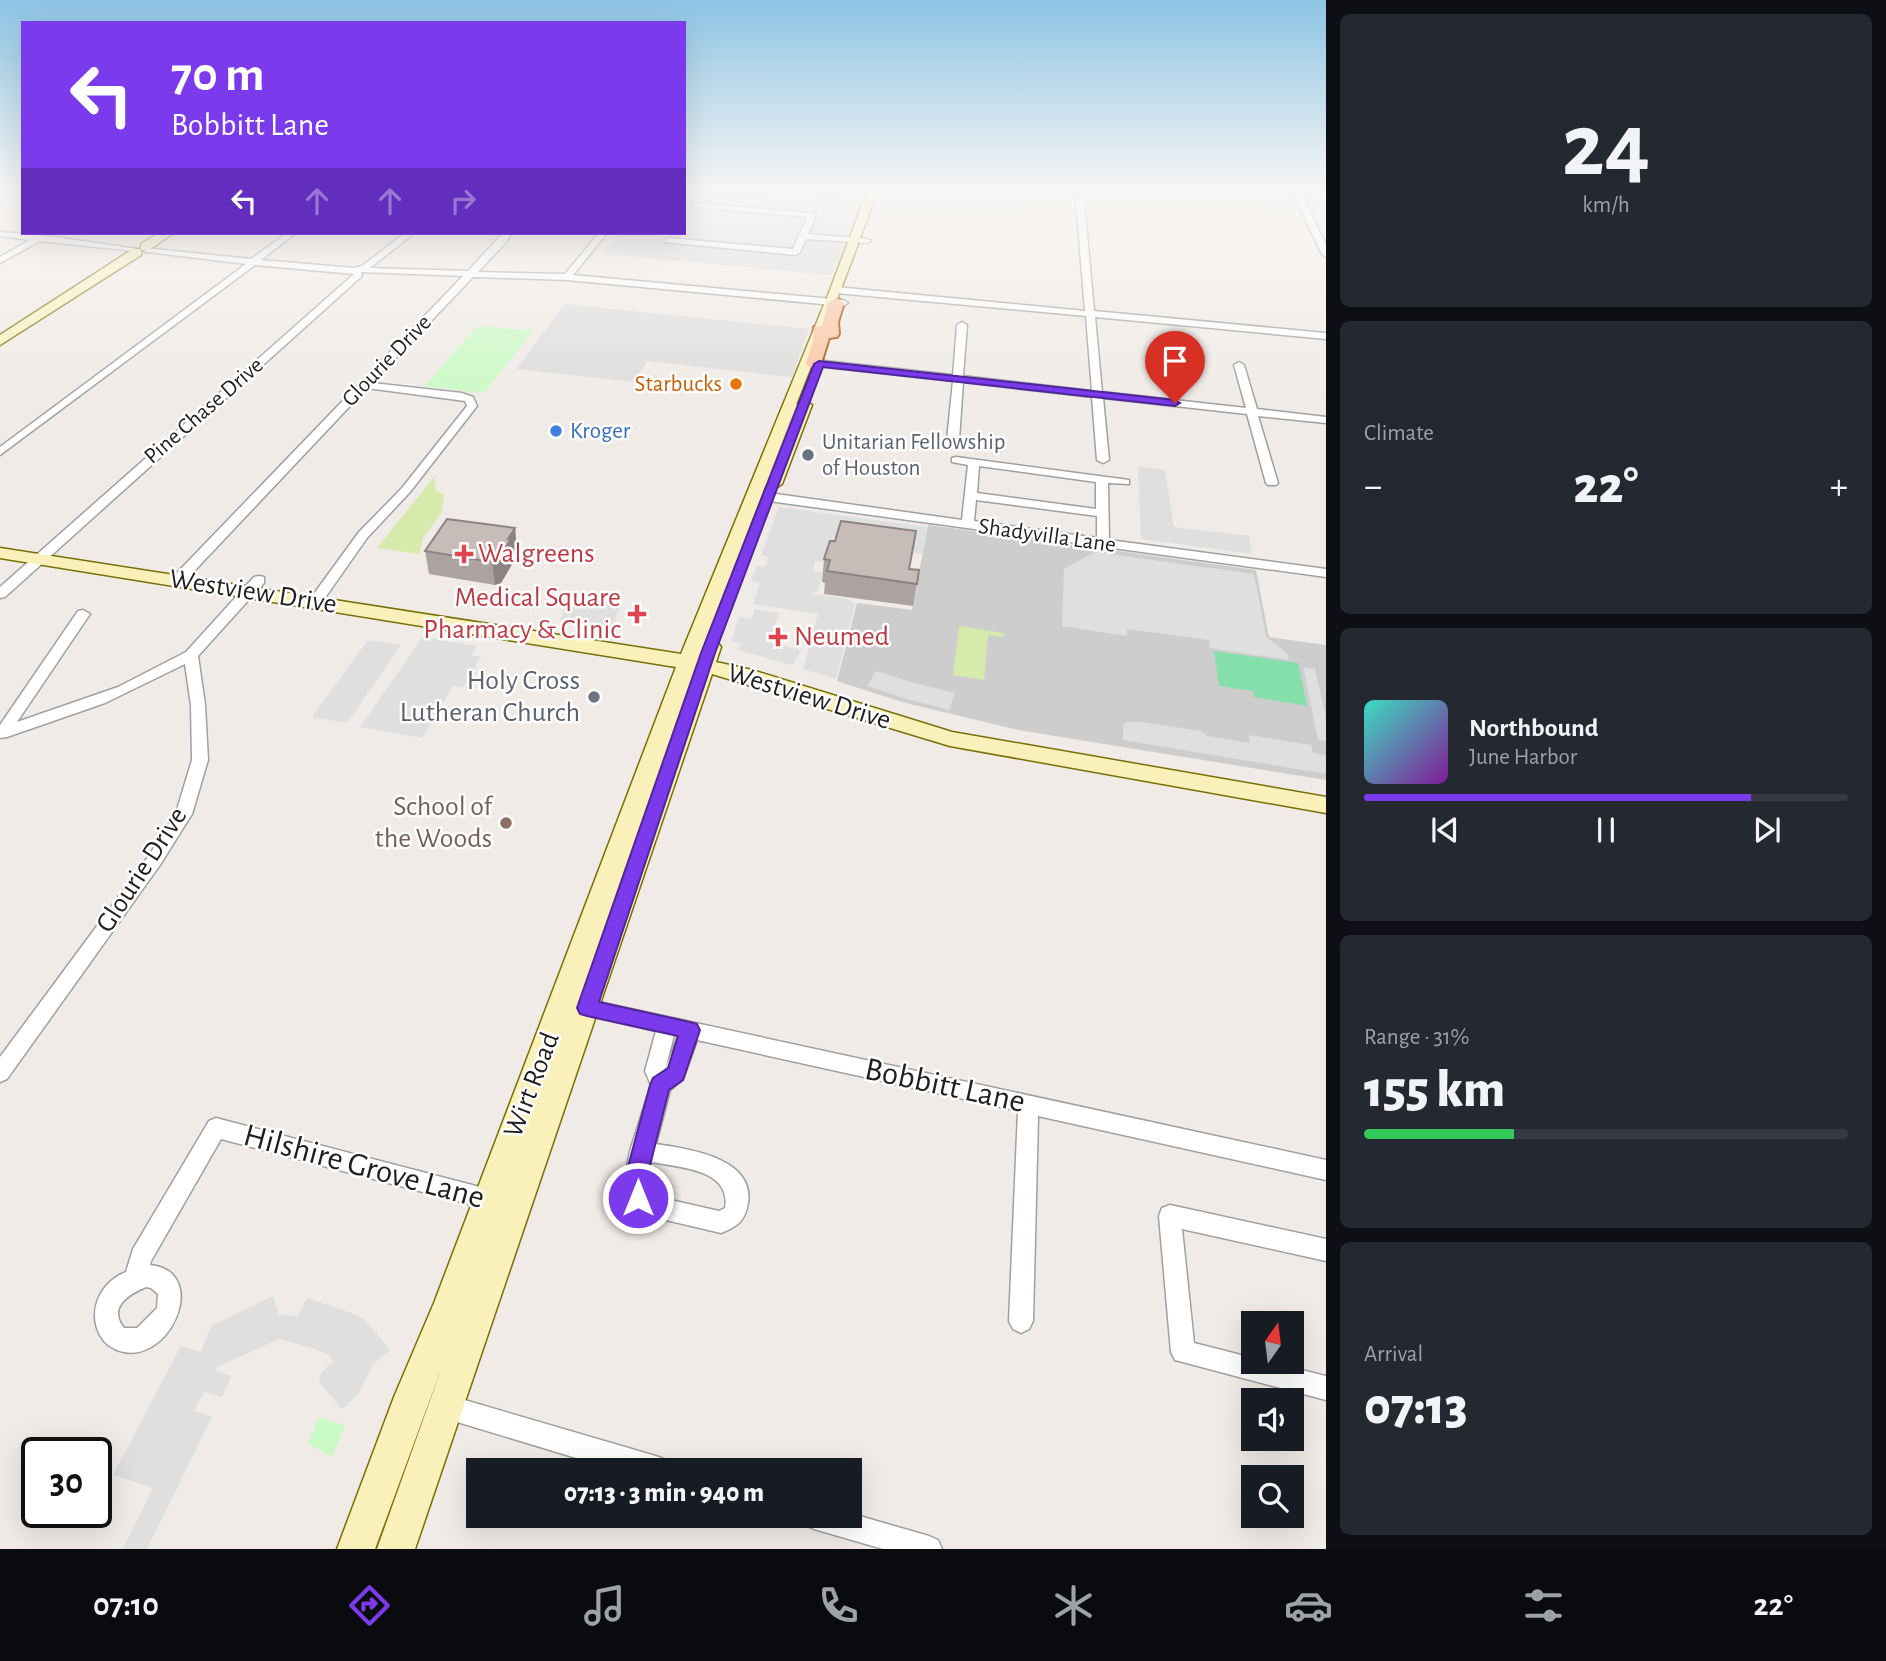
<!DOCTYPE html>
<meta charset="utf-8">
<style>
body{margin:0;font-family:"Alegreya Sans",sans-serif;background:#242831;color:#f1f3f6;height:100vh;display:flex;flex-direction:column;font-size:26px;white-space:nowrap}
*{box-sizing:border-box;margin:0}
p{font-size:23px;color:#9ea1a6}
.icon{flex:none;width:38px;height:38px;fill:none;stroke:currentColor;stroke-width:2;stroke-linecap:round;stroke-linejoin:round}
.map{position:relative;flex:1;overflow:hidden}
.sheet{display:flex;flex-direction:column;gap:14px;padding:14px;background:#0d0f14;width:560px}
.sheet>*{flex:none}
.guide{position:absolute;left:21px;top:21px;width:665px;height:214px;border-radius:0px;box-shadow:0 7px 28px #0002;background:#7c3aed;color:#fff;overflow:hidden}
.needle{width:46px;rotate:14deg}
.fabs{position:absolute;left:1241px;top:1311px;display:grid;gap:14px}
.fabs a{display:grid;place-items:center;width:63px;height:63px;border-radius:0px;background:#171b24;box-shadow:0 7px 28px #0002;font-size:35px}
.speed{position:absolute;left:21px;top:1437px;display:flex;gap:14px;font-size:35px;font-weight:700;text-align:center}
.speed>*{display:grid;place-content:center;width:91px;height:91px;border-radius:50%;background:#171b24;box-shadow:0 7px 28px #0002;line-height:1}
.speed .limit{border:4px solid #111;border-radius:10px;background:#fff;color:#111}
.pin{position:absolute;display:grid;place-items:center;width:60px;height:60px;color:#fff;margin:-72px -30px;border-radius:50% 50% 50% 0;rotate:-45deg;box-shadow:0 0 7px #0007}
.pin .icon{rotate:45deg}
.me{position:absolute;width:77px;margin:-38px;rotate:0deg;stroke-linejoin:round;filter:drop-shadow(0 0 5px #0008)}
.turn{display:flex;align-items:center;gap:24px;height:147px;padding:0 35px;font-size:32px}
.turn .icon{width:91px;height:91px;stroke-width:2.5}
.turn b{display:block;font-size:49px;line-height:60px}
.lanes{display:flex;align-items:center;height:66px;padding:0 35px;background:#0003;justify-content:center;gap:35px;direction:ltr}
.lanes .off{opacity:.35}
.big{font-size:52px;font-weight:800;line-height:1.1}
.sheet .widget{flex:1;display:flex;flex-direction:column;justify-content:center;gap:10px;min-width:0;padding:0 24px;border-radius:10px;background:#242831}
.sheet .dial{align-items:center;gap:0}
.dial b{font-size:91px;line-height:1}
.song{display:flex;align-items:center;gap:21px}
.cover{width:84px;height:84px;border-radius:10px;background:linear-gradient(135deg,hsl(170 70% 55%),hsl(290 70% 35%))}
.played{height:7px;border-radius:4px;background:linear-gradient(90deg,#7c3aed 80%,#363941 80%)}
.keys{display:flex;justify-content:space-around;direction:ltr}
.heat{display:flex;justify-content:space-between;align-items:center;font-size:38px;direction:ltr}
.charge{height:10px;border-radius:5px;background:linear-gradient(90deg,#34c759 31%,#363941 0)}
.trip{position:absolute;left:466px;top:1458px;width:396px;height:70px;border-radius:0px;background:#171b24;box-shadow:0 7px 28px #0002;font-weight:800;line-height:70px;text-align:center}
.dock{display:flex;height:112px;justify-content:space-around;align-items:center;background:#090b0e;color:#9ea1a6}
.dock .icon{width:49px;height:49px}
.dock .current{color:#7c3aed}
.dock b{font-size:32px;color:#f1f3f6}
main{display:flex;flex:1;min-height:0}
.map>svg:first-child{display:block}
.residential{fill:#dddcdc}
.religious{fill:#cdcdcd}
.grass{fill:#d6eaac}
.park{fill:#c9fac3}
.pitch{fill:#84dfab}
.parking{fill:#dfdfdf}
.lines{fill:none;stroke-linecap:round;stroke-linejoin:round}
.street-casing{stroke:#a0a0a0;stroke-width:3}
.secondary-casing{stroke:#786f05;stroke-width:3}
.primary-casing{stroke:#9b4b00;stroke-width:4}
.street{fill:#fff;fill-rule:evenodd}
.secondary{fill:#faf1ba;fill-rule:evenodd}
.primary{fill:#fcc39f;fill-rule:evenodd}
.wall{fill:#aca29f}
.shaded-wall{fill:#8c8482}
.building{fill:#c8bcb9;stroke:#8c8482;stroke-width:2}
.route{fill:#7c3aed;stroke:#51269a;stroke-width:2}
.food-dot{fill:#e8710a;stroke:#fff;stroke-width:2.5}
.shop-dot{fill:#3f7fe0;stroke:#fff;stroke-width:2.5}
.worship-dot{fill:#6b7280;stroke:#fff;stroke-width:2.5}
.health-dot{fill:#e0444e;stroke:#fff;stroke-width:2.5}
.education-dot{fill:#8d6e63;stroke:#fff;stroke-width:2.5}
.labels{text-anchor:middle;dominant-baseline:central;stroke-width:5;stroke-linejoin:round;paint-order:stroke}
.far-street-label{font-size:23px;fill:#1f1f1f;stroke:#fff}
.far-food-label{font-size:23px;fill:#c56008;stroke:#fff;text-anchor:end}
.far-shop-label{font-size:23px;fill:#366cbe;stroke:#fff;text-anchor:start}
.far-worship-label{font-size:23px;fill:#5b616d;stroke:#fff;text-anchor:start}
.health-label{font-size:28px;fill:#be3a42;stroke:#fff;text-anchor:start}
.street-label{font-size:28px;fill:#1f1f1f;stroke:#fff}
.worship-label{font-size:28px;fill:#5b616d;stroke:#fff;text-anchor:end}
.education-label{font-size:28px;fill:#785e54;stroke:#fff;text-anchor:end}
.near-street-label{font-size:33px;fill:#1f1f1f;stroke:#fff}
</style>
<main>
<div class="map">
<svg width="1326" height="1549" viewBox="0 0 1326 1549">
<rect width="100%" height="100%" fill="#f0ebe6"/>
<!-- residential -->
<g class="residential">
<path d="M 684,189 L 718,189 L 862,201 L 832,275 L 604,254 L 621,233 L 684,233 Z"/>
<path d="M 565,304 L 809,329 L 792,377 L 647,361 L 634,382 L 516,369 Z"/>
</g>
<!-- religious -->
<path class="religious" d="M 928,525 L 1256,570 L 1269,637 L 1326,645 L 1326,780 L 1018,730 L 902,702 L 837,681 L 857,603 L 912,610 Z"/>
<!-- grass -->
<g class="grass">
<path d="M 434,477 L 436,490 L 444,495 L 442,512 L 423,538 L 419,554 L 377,548 Z"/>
<path d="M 959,626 L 1004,633 L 1003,637 L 988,635 L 984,680 L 953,675 Z"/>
</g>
<!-- park -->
<g class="park">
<path d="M 477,326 L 533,331 L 484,393 L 425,386 Z"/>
<path d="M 319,1417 L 345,1426 L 332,1457 L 308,1444 Z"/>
</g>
<!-- pitch -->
<path class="pitch" d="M 1214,651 L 1298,663 L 1307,706 L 1254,697 L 1253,691 L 1219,686 Z"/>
<!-- parking -->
<g class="parking">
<path d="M 1138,466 L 1165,470 L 1174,527 L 1249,536 L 1252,554 L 1141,539 Z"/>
<path d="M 779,507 L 927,527 L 922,554 L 850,544 L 845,539 L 833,537 L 826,562 L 815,561 L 813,571 L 823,573 L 818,592 L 813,591 L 813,594 L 849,599 L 855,604 L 836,679 L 803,669 L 818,614 L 753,604 L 760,583 L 751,581 L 757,565 L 765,567 L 769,557 L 761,555 Z"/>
<path d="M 1095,552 L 1254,574 L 1266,637 L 1287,653 L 1289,660 L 1210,648 L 1209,640 L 1127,629 L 1127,636 L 1062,626 L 1064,569 Z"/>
<path d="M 572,597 L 622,604 L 611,628 L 560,620 Z"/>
<path d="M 755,609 L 779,613 L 769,642 L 801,651 L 792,665 L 737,650 L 742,643 L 731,641 L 740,617 L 751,619 Z"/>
<path d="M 423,637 L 477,646 L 471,655 L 481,657 L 463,688 L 453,686 L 422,738 L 360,727 Z"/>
<path d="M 368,640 L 401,645 L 347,723 L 312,717 Z"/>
<path d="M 1303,667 L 1315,669 L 1326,717 L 1326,741 L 1318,740 Z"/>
<path d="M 876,671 L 914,683 L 955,693 L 949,710 L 907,699 L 867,686 Z"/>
<path d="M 1125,722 L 1141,722 L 1201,731 L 1207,736 L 1250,743 L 1249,735 L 1311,745 L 1313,753 L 1326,755 L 1326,774 L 1123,740 L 1123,726 Z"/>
<path d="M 273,1296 L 279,1315 L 298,1316 L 307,1298 L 357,1315 L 366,1321 L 390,1350 L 373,1364 L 358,1394 L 342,1409 L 319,1382 L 321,1373 L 333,1361 L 329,1355 L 312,1348 L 279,1339 L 217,1367 L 215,1371 L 231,1376 L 222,1397 L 204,1392 L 194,1411 L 212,1417 L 147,1549 L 123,1549 L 153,1488 L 113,1475 L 181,1346 L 201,1352 L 211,1326 Z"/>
</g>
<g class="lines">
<!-- street casing -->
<g class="street-casing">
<g id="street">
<path d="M 14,189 L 23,190 L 0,201 L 0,196 Z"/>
<path d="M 1075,189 L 1083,189 L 1094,311 L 1326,333 L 1326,339 L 1095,317 L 1102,392 L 1246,408 L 1234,365 L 1239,362 L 1244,365 L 1257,409 L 1326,417 L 1326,423 L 1258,416 L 1278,483 L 1276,485 L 1268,485 L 1266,483 L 1247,414 L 1103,398 L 1109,460 L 1103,463 L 1097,460 L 1092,397 L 963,382 L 959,440 L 953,443 L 947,440 L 953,381 L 807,365 L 802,362 L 807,359 L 953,375 L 957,325 L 962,322 L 967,325 L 963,376 L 1092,391 L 1086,316 L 836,293 L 832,290 L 836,287 L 1085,311 Z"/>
<path d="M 1291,189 L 1299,189 L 1326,245 L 1326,257 L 1322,254 Z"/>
<path d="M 691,203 L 812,213 L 816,215 L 808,234 L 867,239 L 871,241 L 867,243 L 806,239 L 800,252 L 796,255 L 665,242 L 664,240 L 668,238 L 793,249 L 807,217 L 694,207 Z"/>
<path d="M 0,232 L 41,235 L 138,249 L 134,251 L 40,241 L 0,263 L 0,257 L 30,240 L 0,236 Z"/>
<path d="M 287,233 L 296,233 L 261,260 L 354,268 L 362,266 L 405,233 L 414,233 L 370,268 L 468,271 L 503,233 L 511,233 L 507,241 L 478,272 L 565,274 L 599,233 L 607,233 L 573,275 L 843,300 L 848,303 L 843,306 L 567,280 L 473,277 L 372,383 L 462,393 L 473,397 L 477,406 L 410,492 L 367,538 L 320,605 L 310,605 L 308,602 L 359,532 L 402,488 L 467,406 L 465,401 L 367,388 L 183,583 L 173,583 L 173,577 L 463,276 L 361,272 L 362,276 L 5,597 L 0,598 L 0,587 L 354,274 L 255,265 L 0,455 L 0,447 L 246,264 L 148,252 L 145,252 L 145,248 L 251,259 Z"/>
<path d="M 956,457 L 1129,480 L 1129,484 L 1108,483 L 1109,540 L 1326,569 L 1326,577 L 769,501 L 763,497 L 769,493 L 962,520 L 968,465 L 952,462 L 952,458 ZM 979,466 L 1096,482 L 1096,509 L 977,493 ZM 976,500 L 1097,516 L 1097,538 L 974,521 Z"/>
<path d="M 259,576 L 264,577 L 264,583 L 198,656 L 205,705 L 208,760 L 192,814 L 160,865 L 7,1079 L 0,1082 L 0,1057 L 148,857 L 176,813 L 192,760 L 191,705 L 185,664 L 105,703 L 7,737 L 0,738 L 0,725 L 78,611 L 83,610 L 90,614 L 17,722 L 118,687 L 186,652 L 254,577 Z"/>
<path d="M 576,997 L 1326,1160 L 1326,1180 L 1038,1116 L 1033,1321 L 1029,1329 L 1021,1333 L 1013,1329 L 1009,1321 L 1018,1111 L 697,1040 L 683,1079 L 670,1090 L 656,1144 C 687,1149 755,1157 748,1203 C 745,1221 738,1226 721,1233 L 649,1216 L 630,1205 L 623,1185 L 630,1151 L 651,1085 L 645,1071 L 656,1031 L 569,1011 L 566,1005 L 569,999 ZM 674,1035 L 678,1036 L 665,1070 ZM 651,1162 C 678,1167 732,1169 725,1208 L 719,1211 L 653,1196 L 647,1191 L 645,1185 Z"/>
<path d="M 216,1118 L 495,1191 L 503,1194 L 506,1201 L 503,1208 L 495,1211 L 221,1139 L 151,1261 L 150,1265 C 212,1271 169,1370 117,1350 C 112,1347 108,1346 104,1341 C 85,1316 98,1283 126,1272 L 133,1249 L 209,1121 ZM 146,1287 L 151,1288 L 158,1294 L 157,1308 L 137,1328 L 124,1328 C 108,1308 127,1295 146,1287 Z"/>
<path d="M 1170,1205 L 1326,1239 L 1326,1261 L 1182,1229 L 1194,1343 L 1253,1358 L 1253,1362 L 1269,1362 L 1326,1376 L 1326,1400 L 1175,1360 L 1171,1352 L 1159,1216 L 1162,1208 Z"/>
<path d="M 444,1394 L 659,1457 L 668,1461 L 672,1470 L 616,1470 L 444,1418 L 435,1415 L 432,1406 L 435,1397 Z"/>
<path d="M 849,1513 L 929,1536 L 938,1540 L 942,1549 L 883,1549 L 814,1529 L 805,1525 L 801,1516 L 849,1516 Z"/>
</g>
</g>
<!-- secondary casing -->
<g class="secondary-casing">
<g id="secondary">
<path d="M 868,189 L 878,189 C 843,288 803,385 766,483 L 796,405 L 804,400 L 812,405 L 782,484 L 774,489 L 766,484 L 706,642 L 718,643 L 721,647 L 716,662 L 752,670 L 952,732 L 1326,797 L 1326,813 L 950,746 L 712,674 L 415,1549 L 377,1549 L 443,1364 L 375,1549 L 337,1549 L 394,1397 L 434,1303 L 676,667 L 0,558 L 0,548 L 681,654 L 830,290 Z"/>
<path d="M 159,233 L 173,233 L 149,250 L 141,250 L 141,255 L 0,345 L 0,335 L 133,249 L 141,249 L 141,244 Z"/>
</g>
</g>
<!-- primary casing -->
<g class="primary-casing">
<path id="primary" d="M 836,298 L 844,303 L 838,322 L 839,334 L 837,337 L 829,338 L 820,367 L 808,367 L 806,363 L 813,342 L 814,327 L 822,326 L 828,303 Z"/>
</g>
<!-- street -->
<use href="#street" class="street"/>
<!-- secondary -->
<use href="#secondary" class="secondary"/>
<!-- primary -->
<use href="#primary" class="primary"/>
</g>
<!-- wall -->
<g class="wall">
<path d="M 515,528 L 517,550 L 513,557 L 514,561 L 501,583 L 495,585 L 429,574 L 425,551 Z"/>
<path d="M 824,559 L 919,570 L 913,606 L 824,594 L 825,583 L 822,582 Z"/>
</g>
<!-- shaded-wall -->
<path class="shaded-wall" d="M 515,528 L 517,550 L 513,557 L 514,561 L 501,583 L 495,585 L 492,562 Z"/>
<!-- building -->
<g class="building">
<path d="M 447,519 L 515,528 L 508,539 L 511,539 L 498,560 L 492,562 L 425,551 Z"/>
<path d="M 841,521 L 916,531 L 909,569 L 919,570 L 917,584 L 827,571 L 830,560 L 824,559 L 830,541 L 835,541 Z"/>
</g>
<!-- sky -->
<linearGradient id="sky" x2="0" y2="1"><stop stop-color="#8dc4e4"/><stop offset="0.47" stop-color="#f8f6f4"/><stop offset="1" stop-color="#f8f6f4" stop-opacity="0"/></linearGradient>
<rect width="1326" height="406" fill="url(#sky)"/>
<!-- route -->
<path class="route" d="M 819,361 L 1175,400 L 1180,403 L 1175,406 L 823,367 L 715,653 L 599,1002 L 690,1022 L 697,1024 L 700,1030 L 683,1080 L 669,1090 L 645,1185 L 649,1198 L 646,1206 L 638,1209 L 630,1206 L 623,1185 L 650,1085 L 653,1078 L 668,1068 L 678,1036 L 587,1016 L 580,1014 L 577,1008 L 701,653 L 814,364 Z"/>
<!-- markers -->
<circle class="food-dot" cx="736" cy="384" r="7"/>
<circle class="shop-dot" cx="556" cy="431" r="7"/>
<g class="worship-dot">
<circle cx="808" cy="455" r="7"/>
<circle cx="594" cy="697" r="7"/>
</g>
<g class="health-dot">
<path d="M460.5 543.5h7v7h7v7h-7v7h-7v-7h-7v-7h7z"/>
<path d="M633.5 603.5h7v7h7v7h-7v7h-7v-7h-7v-7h7z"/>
<path d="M774.5 626.5h7v7h7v7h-7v7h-7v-7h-7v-7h7z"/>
</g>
<circle class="education-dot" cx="506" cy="823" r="7"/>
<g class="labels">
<!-- far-street labels -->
<g class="far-street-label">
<text transform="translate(387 361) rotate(-46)">Glourie Drive</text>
<text transform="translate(204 411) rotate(-41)">Pine Chase Drive</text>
<text transform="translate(1047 536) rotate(8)">Shadyvilla Lane</text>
</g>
<!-- far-food labels -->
<g class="far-food-label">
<text x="722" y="384">Starbucks</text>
</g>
<!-- far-shop labels -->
<g class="far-shop-label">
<text x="570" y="431">Kroger</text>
</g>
<!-- far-worship labels -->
<g class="far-worship-label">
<text x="822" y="442">Unitarian Fellowship<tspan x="822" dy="26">of Houston</tspan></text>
</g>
<!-- health labels -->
<g class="health-label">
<text x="478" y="554">Walgreens</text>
<text x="621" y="598" text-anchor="end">Medical Square<tspan x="621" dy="32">Pharmacy &amp; Clinic</tspan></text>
<text x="794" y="637">Neumed</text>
</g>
<!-- street labels -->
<g class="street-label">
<text transform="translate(253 592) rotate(9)">Westview Drive</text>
<text transform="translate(809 697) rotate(17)">Westview Drive</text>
<text transform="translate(142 870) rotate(-57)">Glourie Drive</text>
<text transform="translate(532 1085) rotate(-69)">Wirt Road</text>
</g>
<!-- worship labels -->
<g class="worship-label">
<text x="580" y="681">Holy Cross<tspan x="580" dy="32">Lutheran Church</tspan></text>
</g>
<!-- education labels -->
<g class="education-label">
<text x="492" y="807">School of<tspan x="492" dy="32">the Woods</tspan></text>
</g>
<!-- near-street labels -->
<g class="near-street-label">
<text transform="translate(945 1086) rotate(12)">Bobbitt Lane</text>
<text transform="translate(364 1167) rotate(15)">Hilshire Grove Lane</text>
</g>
</g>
</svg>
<div class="fabs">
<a><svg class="needle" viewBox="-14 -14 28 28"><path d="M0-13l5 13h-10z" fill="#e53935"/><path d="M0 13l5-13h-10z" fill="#9ea1a6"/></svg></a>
<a><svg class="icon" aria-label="sound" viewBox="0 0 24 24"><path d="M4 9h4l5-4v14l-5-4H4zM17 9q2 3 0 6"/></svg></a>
<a><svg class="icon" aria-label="search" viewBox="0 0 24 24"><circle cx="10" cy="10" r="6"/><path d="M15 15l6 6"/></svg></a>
</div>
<div class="speed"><div class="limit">30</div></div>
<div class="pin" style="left:1175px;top:403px;background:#d93025"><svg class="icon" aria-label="arrive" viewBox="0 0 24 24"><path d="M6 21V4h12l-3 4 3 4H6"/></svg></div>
<svg class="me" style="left:638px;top:1198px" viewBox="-20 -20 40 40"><circle r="17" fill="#7c3aed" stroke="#fff" stroke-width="3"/><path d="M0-11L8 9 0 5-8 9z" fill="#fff"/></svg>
<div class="trip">07:13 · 3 min · 940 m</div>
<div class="guide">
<div class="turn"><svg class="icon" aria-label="left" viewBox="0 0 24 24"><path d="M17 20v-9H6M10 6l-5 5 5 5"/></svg><div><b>70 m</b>Bobbitt Lane</div></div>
<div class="lanes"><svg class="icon" aria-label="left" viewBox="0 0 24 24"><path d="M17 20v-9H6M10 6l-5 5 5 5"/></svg><svg class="icon off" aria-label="ahead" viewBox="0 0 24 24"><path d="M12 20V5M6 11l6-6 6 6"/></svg><svg class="icon off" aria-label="ahead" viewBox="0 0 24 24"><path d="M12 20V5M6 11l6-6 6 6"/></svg><svg class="icon off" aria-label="right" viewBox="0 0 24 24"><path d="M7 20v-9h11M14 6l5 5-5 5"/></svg></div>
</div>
</div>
<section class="sheet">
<div class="widget dial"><b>24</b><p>km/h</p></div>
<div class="widget"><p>Climate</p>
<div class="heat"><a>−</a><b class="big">22°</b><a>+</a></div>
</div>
<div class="widget">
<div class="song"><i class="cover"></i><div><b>Northbound</b><p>June Harbor</p></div></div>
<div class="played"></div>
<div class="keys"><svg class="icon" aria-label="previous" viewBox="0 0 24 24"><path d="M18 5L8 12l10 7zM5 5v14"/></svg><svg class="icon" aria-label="pause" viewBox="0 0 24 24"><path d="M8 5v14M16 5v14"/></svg><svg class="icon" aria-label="next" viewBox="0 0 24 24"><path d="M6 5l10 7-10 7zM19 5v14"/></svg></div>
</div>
<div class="widget"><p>Range · 31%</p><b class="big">155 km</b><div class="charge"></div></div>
<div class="widget"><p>Arrival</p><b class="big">07:13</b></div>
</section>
</main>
<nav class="dock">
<b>07:10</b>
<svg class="icon current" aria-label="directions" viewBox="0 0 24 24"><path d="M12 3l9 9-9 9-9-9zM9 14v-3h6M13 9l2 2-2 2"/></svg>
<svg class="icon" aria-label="music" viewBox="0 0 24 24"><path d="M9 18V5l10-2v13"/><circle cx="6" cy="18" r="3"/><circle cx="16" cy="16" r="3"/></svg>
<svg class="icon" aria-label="phone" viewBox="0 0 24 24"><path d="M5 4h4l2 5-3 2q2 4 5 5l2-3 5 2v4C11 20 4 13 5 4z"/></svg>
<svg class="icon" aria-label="climate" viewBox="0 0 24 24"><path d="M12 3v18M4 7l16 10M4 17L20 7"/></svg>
<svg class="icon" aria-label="car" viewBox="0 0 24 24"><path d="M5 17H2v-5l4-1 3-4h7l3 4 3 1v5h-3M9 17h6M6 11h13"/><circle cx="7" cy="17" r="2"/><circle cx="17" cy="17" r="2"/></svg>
<svg class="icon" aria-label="filters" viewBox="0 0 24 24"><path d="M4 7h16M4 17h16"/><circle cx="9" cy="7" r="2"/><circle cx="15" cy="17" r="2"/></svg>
<b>22°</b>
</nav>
